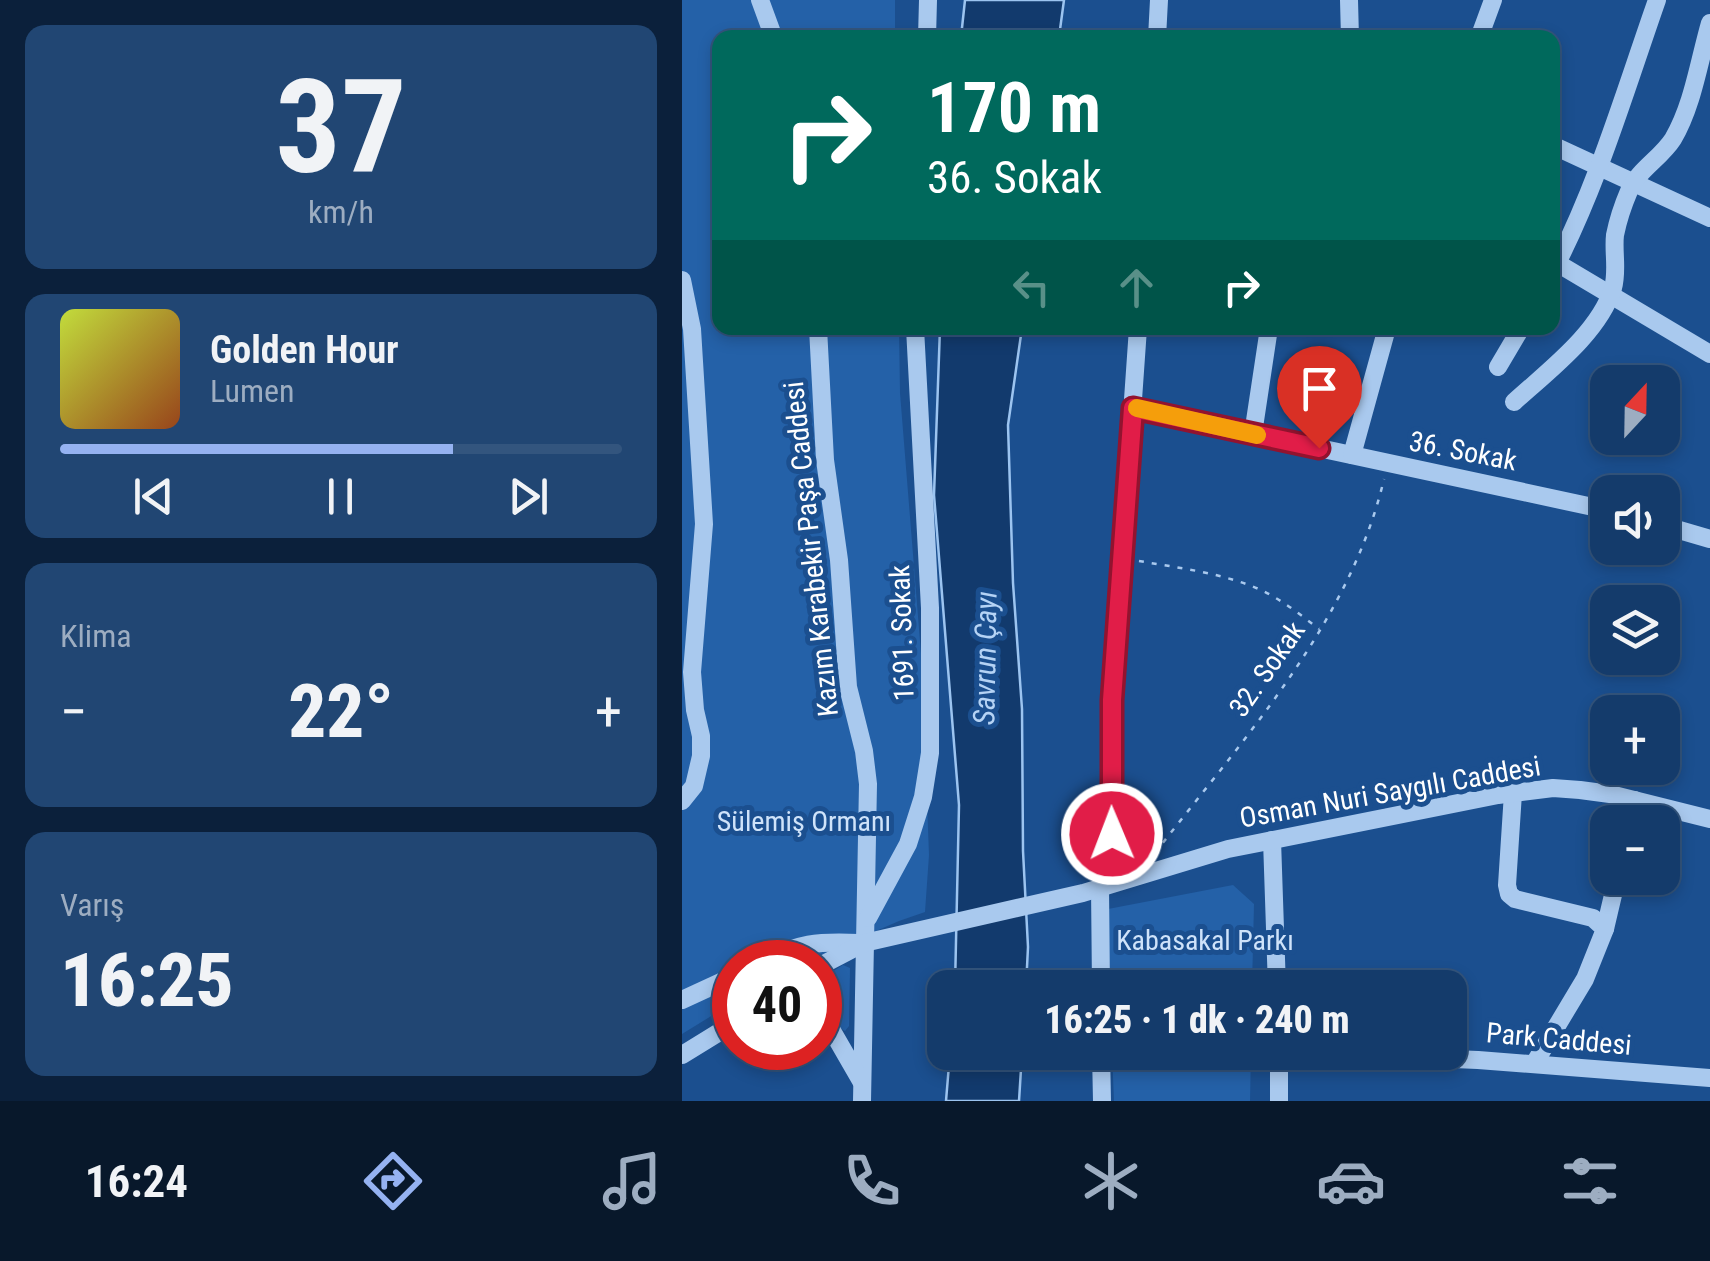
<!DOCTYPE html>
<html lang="tr">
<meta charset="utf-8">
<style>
body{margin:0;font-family:"Roboto Condensed",sans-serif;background:#214673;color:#f1f3f6;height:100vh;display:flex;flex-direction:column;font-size:38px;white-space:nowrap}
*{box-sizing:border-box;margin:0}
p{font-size:32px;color:#9dadc1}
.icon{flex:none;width:55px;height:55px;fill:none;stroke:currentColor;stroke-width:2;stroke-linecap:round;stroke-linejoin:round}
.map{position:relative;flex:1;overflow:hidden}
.drawer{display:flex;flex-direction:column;gap:25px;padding:25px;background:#0b203b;width:682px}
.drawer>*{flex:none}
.banner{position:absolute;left:30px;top:30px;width:848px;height:305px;border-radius:20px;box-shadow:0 5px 15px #0003,0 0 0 2px #33557e;background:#00695c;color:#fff;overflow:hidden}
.needle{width:65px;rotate:22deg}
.tools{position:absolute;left:908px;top:365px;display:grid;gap:20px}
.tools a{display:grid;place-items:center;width:90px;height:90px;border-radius:20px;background:#143b6b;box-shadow:0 5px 15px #0003,0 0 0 2px #33557e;font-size:50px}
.speed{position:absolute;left:30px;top:940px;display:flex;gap:20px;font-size:50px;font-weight:700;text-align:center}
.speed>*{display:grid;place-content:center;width:130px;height:130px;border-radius:50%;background:#143b6b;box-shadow:0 5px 15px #0003,0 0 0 2px #33557e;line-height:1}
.speed .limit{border:15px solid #d22;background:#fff;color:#111}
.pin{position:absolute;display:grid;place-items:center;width:85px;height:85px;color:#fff;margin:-102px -42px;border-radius:50% 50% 50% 0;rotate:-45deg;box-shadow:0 0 10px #0007}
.pin .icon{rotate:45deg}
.me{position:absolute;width:110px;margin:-55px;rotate:359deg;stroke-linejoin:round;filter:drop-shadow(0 0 8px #0008)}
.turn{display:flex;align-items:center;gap:35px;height:210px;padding:0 50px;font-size:45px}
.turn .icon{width:130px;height:130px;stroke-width:2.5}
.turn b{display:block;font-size:70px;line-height:85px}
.lanes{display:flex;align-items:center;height:95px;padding:0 50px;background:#0003;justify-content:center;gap:50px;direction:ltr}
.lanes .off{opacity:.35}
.big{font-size:75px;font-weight:800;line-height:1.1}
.drawer .card{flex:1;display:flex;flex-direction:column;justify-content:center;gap:15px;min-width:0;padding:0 35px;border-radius:20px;background:#214673}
.drawer .dial{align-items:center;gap:0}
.dial b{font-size:130px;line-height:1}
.song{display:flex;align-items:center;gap:30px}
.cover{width:120px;height:120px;border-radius:15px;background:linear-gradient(135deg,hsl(70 70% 55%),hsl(20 70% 35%))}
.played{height:10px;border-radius:5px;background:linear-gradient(90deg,#95b2f1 70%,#33557e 70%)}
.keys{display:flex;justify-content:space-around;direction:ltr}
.heat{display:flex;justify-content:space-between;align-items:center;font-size:55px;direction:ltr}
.trip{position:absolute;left:245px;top:970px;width:540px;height:100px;border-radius:20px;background:#143b6b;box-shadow:0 5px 15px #0003,0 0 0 2px #33557e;font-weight:800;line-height:100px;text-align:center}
.tab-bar{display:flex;height:160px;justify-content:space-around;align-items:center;background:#08182b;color:#9dadc1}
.tab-bar .icon{width:70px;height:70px}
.tab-bar .active{color:#95b2f1}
.tab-bar b{font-size:45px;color:#f1f3f6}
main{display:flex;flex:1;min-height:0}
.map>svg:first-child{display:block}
.green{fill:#2461a8}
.water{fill:#123a6d;stroke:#9cc4f0;stroke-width:2.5}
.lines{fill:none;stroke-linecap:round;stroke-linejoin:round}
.path{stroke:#a9c9ee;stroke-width:2.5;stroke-dasharray:5 8;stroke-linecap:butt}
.minor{stroke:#a9c9ee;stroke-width:18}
.route-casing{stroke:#92132f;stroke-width:25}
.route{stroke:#e11d48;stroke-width:18}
.slow{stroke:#f59e0b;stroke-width:18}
.labels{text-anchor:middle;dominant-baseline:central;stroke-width:10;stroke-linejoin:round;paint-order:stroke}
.street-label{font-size:28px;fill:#fff;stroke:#1b4f8f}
.park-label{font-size:28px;fill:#cfe3fa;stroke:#1b4f8f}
.water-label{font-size:30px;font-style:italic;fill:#b5d3f5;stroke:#1b4f8f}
</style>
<main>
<section class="drawer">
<div class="card dial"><b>37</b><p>km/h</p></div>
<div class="card">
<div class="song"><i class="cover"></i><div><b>Golden Hour</b><p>Lumen</p></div></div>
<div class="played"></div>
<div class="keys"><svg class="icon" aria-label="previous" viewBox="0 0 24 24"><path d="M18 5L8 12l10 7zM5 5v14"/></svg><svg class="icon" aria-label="pause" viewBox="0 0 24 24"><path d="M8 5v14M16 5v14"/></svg><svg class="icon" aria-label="next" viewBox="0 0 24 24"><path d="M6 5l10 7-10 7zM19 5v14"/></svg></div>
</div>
<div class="card"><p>Klima</p>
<div class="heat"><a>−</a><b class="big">22°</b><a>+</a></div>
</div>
<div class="card"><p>Varış</p><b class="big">16:25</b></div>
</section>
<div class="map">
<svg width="1028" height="1101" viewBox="0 0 1028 1101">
<rect width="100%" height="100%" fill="#1b4f8f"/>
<!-- green -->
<g class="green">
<path d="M 0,0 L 213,0 L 213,37 L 38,38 L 38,328 L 217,328 L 218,393 L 240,666 L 247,855 L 243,912 L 217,921 L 123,962 L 52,962 L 52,1002 L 0,1034 Z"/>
<path d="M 551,885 L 572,904 L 570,987 L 428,987 L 426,909 Z"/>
<path d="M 161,965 L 168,968 L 167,1026 L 163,1031 C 153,1026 149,1016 138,1009 L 138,979 Z"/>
<path d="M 430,1053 L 569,1053 L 568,1101 L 432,1101 Z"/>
</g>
<!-- water -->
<g class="water">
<path d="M 283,0 L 382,0 L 377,37 L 279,37 Z"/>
<path d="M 258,328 L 340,328 L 326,425 L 331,583 L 340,709 L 341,851 L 346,947 L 344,987 L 273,987 L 277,805 L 252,495 Z"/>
<path d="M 268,1053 L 340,1053 L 337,1101 L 264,1101 Z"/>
</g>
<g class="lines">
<!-- path -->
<g class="path">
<path d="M 457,561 C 497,568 541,573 579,590 C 600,600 619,615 637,629"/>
<path d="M 473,853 C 561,739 668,623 702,479"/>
</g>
<!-- minor -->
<g class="minor">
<path d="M 78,0 L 92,38"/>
<path d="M 667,0 L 668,38"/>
<path d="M 245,38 L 246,0"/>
<path d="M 475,38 L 477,0"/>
<path d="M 797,38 L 811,0"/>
<path d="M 870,145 L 1028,218"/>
<path d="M 875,263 L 1028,354"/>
<path d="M 870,273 C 915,187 943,91 975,0"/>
<path d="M 0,280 L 10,329 L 22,524 L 10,672 L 13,710 L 19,736 L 19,756 L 12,786 L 0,801"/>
<path d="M 136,328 L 143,460 L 157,560 L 166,687 L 182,751 L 186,784 L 180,1101"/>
<path d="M 816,367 L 839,328"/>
<path d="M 832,402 C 866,371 917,333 931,288 C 936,271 931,252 933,235 C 936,220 941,205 947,191 C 956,170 979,158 991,139 C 1011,105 1017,61 1028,23"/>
<path d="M 451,408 L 925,510"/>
<path d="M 571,434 L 587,328"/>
<path d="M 670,455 L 705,328"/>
<path d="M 980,525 L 1028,539"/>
<path d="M 831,793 L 825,885 L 827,894 L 833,899 L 911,918 L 923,929 L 903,979 L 852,1064"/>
<path d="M 948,822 L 953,800"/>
<path d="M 590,840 L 595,988"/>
<path d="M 434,881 L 430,834 L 430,700 L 456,328"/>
<path d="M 418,887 L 419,988"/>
<path d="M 186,918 L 226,844 L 241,797 L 248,753 L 248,608 L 233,328"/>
<path d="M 923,929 L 935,878"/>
<path d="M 79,962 C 117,943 135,941 177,943"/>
<path d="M 138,966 L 182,943 L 401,893 L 546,849 L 816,795 L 871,788 L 898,790 L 928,794 L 1028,819"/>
<path d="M 0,1000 L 52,976"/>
<path d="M 138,1020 L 149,1029 L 179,1081"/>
<path d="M 419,1052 L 420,1101"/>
<path d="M 597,1052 L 597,1101"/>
<path d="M 602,1052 L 796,1060 L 1028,1078"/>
<path d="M 0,1055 L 52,1023"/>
</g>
</g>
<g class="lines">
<!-- route casing -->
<g class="route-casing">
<path id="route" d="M 430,834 L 430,700 L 451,408 L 637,448"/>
</g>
<!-- route -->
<use href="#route" class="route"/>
<!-- slow -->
<path class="slow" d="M 455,408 L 575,435"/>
</g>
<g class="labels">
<!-- street labels -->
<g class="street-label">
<text transform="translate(781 451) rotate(11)">36. Sokak</text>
<text transform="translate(129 549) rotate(-96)">Kazım Karabekir Paşa Caddesi</text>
<text transform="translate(220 633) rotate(-92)">1691. Sokak</text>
<text transform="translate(585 669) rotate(-55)">32. Sokak</text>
<text transform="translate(708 792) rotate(-10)">Osman Nuri Saygılı Caddesi</text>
<text transform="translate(877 1039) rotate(5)">Park Caddesi</text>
</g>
<!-- park labels -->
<g class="park-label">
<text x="122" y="821">Sülemiş Ormanı</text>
<text x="523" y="940">Kabasakal Parkı</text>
</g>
<!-- water labels -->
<g class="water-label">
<text transform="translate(303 658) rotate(-89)">Savrun Çayı</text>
</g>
</g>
</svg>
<div class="tools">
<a><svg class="needle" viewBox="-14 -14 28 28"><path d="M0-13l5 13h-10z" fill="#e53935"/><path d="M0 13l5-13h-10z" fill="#9dadc1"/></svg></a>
<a><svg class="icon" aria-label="sound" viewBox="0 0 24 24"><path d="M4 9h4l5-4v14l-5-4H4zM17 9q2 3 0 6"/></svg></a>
<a><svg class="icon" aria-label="layers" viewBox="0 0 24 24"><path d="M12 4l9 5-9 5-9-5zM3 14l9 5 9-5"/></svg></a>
<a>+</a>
<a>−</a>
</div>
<div class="speed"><div class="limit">40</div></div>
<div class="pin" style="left:637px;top:448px;background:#d93025"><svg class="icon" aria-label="arrive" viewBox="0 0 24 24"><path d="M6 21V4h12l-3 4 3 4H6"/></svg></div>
<svg class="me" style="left:430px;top:834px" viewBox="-20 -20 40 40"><circle r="17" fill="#e11d48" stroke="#fff" stroke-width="3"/><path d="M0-11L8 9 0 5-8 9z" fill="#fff"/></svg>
<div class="trip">16:25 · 1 dk · 240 m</div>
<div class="banner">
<div class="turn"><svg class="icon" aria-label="right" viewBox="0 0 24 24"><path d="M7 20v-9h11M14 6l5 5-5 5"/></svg><div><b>170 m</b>36. Sokak</div></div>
<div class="lanes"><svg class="icon off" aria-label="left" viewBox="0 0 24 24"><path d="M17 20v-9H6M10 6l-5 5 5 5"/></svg><svg class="icon off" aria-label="ahead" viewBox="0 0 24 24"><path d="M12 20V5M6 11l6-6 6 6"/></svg><svg class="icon" aria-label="right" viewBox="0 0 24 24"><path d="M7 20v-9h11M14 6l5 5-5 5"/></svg></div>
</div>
</div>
</main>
<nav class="tab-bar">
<b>16:24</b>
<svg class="icon active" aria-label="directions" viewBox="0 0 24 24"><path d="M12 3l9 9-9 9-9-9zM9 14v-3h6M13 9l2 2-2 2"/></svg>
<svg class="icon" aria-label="music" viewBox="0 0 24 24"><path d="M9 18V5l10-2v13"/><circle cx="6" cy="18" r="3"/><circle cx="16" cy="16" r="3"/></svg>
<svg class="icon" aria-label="phone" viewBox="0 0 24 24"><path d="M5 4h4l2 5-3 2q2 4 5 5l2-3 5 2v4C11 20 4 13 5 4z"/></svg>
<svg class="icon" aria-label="climate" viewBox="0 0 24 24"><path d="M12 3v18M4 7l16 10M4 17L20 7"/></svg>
<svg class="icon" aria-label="car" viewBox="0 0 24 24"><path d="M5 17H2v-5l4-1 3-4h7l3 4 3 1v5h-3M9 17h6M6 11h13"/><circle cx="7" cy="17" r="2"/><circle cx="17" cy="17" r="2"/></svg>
<svg class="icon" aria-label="filters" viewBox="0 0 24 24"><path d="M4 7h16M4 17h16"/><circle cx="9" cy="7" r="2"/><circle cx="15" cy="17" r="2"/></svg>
</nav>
